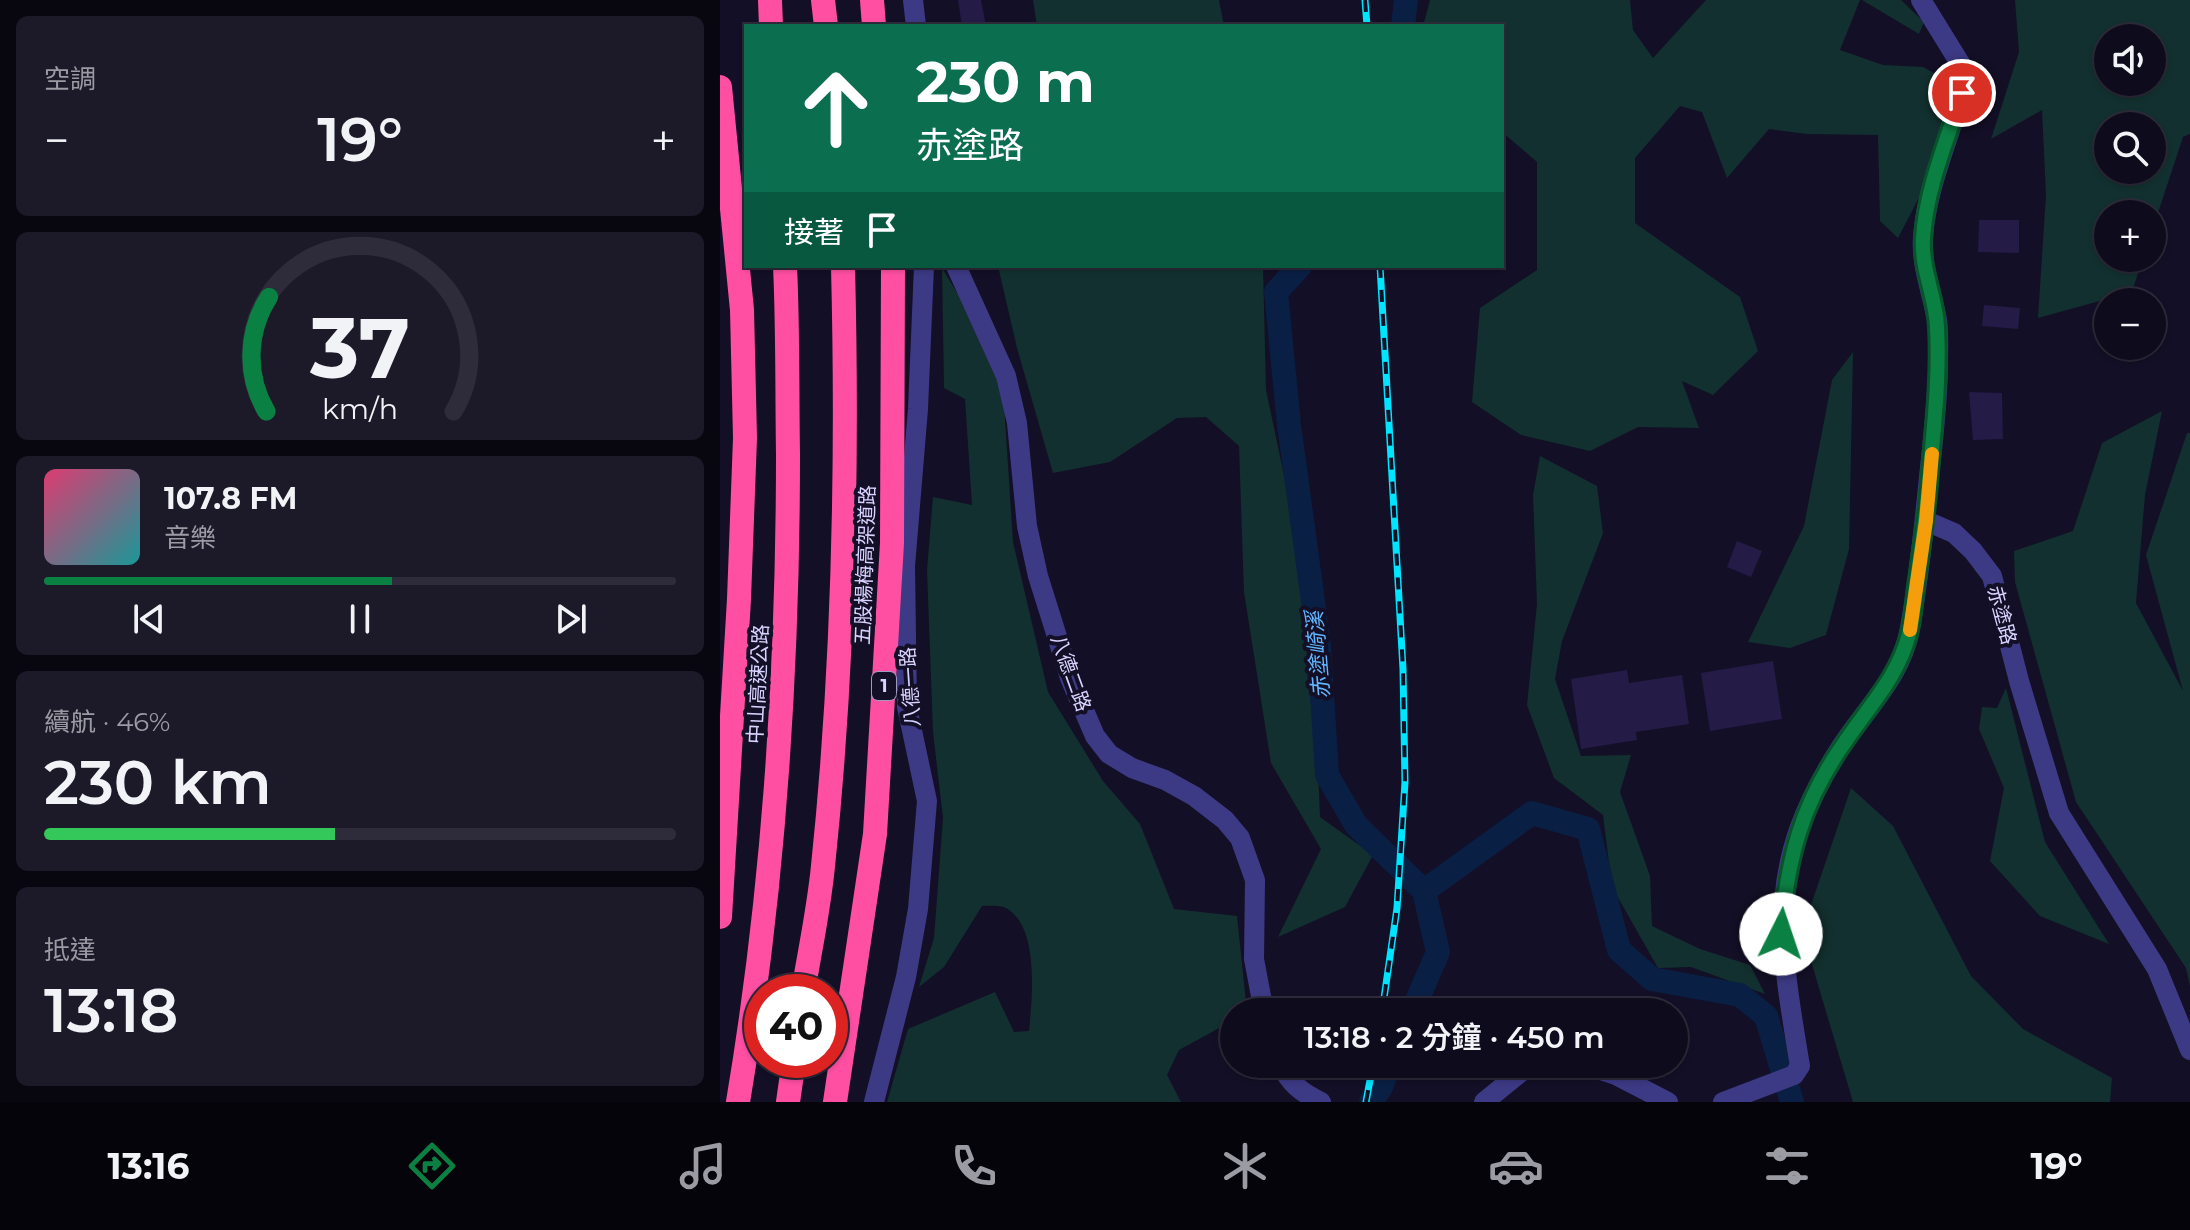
<!DOCTYPE html>
<html lang="zh-TW">
<meta charset="utf-8">
<style>
body{margin:0;font-family:Montserrat,"Noto Sans TC",sans-serif;background:#1c1929;color:#f1f3f6;height:100vh;display:flex;flex-direction:column;font-size:30px;white-space:nowrap}
*{box-sizing:border-box;margin:0}
p{font-size:26px;color:#9b9ba3}
.icon{flex:none;width:44px;height:44px;fill:none;stroke:currentColor;stroke-width:2;stroke-linecap:round;stroke-linejoin:round}
.map{position:relative;flex:1;overflow:hidden}
.side{display:flex;flex-direction:column;gap:16px;padding:16px;background:#08060f;width:720px}
.side>*{flex:none}
.top-card{position:absolute;left:24px;top:24px;width:760px;height:244px;border-radius:0px;box-shadow:0 2px 6px #0004,0 0 0 2px #2e2b3b;background:#0b6e4f;color:#fff;overflow:hidden}
.buttons{position:absolute;left:1374px;top:24px;display:grid;gap:16px}
.buttons a{display:grid;place-items:center;width:72px;height:72px;border-radius:50%;background:#0e0b1c;box-shadow:0 2px 6px #0004,0 0 0 2px #2e2b3b;font-size:40px}
.speed{position:absolute;left:24px;top:974px;display:flex;gap:16px;font-size:40px;font-weight:700;text-align:center}
.speed>*{display:grid;place-content:center;width:104px;height:104px;border-radius:50%;background:#0e0b1c;box-shadow:0 2px 6px #0004,0 0 0 2px #2e2b3b;line-height:1}
.speed .limit{border:12px solid #d22;background:#fff;color:#111}
.pin{position:absolute;display:grid;place-items:center;width:68px;height:68px;color:#fff;margin:-34px;border:4px solid #fff;border-radius:50%;box-shadow:0 2px 8px #0007}
.me{position:absolute;width:88px;margin:-44px;rotate:4deg;stroke-linejoin:round;filter:drop-shadow(0 0 6px #0008)}
.turn{display:flex;align-items:center;gap:28px;height:168px;padding:0 40px;font-size:36px}
.turn .icon{width:104px;height:104px;stroke-width:2.5}
.turn b{display:block;font-size:56px;line-height:68px}
.then{display:flex;align-items:center;height:76px;padding:0 40px;background:#0003;gap:16px;font-size:30px}
.big{font-size:60px;font-weight:600;line-height:1.1}
.side .widget{flex:1;display:flex;flex-direction:column;justify-content:center;gap:12px;min-width:0;padding:0 28px;border-radius:12px;background:#1c1929}
.side .dial{align-items:center;gap:0}
.dial svg{height:208px;overflow:visible;fill:none;stroke:#2e2b3b;stroke-width:7;stroke-linecap:round;text-anchor:middle}
.dial text{fill:#f1f3f6;stroke:none}
.song{display:flex;align-items:center;gap:24px}
.cover{width:96px;height:96px;border-radius:12px;background:linear-gradient(135deg,hsl(340 70% 55%),hsl(180 70% 35%))}
.played{height:8px;border-radius:4px;background:linear-gradient(90deg,#0b8043 55%,#2e2b3b 55%)}
.keys{display:flex;justify-content:space-around;direction:ltr}
.heat{display:flex;justify-content:space-between;align-items:center;font-size:44px;direction:ltr}
.charge{height:12px;border-radius:6px;background:linear-gradient(90deg,#34c759 46%,#2e2b3b 0)}
.trip{position:absolute;left:500px;top:998px;width:468px;height:80px;border-radius:40px;background:#0e0b1c;box-shadow:0 2px 6px #0004,0 0 0 2px #2e2b3b;font-weight:600;line-height:80px;text-align:center}
.tab-bar{display:flex;height:128px;justify-content:space-around;align-items:center;background:#06040b;color:#9b9ba3}
.tab-bar .icon{width:56px;height:56px}
.tab-bar .on{color:#0b8043}
.tab-bar b{font-size:36px;color:#f1f3f6}
main{display:flex;flex:1;min-height:0}
.map>svg:first-child{display:block}
.green{fill:#12302f;fill-rule:evenodd}
.lines{fill:none;stroke-linecap:round;stroke-linejoin:round}
.river{stroke:#0a1f44;stroke-width:24}
.building{fill:#241b47}
.tertiary{stroke:#3d3a85;stroke-width:20}
.motorway{stroke:#ff4fa3;stroke-width:24}
.rail-casing{stroke:#00e5ff;stroke-width:7}
.rail{stroke:#130f26;stroke-width:4;stroke-dasharray:12;stroke-linecap:butt}
.route-casing{stroke:#07532c;stroke-width:20}
.route{stroke:#0b8043;stroke-width:14}
.slow{stroke:#f59e0b;stroke-width:14}
.labels{text-anchor:middle;dominant-baseline:central;stroke-width:8;stroke-linejoin:round;paint-order:stroke}
.shield{fill:#130f26;stroke:#9e99be;stroke-width:2}
.shield-label{font-size:18px;font-weight:bold;fill:#d9d4ff}
.street-label{font-size:20px;fill:#d9d4ff;stroke:#130f26}
.water-label{font-size:22px;font-style:italic;fill:#62b6ff;stroke:#130f26}
</style>
<main>
<section class="side">
<div class="widget"><p>空調</p>
<div class="heat"><a>−</a><b class="big">19°</b><a>+</a></div>
</div>
<div class="widget dial"><svg viewBox="0 0 100 80">
<path d="M14 69A42 42 0 1 1 86 69"/>
<path d="M14 69A42 42 0 0 1 15 25" stroke="#0b8043"/>
<text x="50" y="56" font-size="32" font-weight="700">37</text>
<text x="50" y="72" font-size="11">km/h</text>
</svg></div>
<div class="widget">
<div class="song"><i class="cover"></i><div><b>107.8 FM</b><p>音樂</p></div></div>
<div class="played"></div>
<div class="keys"><svg class="icon" aria-label="previous" viewBox="0 0 24 24"><path d="M18 5L8 12l10 7zM5 5v14"/></svg><svg class="icon" aria-label="pause" viewBox="0 0 24 24"><path d="M8 5v14M16 5v14"/></svg><svg class="icon" aria-label="next" viewBox="0 0 24 24"><path d="M6 5l10 7-10 7zM19 5v14"/></svg></div>
</div>
<div class="widget"><p>續航 · 46%</p><b class="big">230 km</b><div class="charge"></div></div>
<div class="widget"><p>抵達</p><b class="big">13:18</b></div>
</section>
<div class="map">
<svg width="1470" height="1102" viewBox="0 0 1470 1102">
<rect width="100%" height="100%" fill="#130f26"/>
<!-- green -->
<g class="green">
<path d="M 313,0 L 499,0 L 504,26 L 317,26 Z"/>
<path d="M 710,0 L 910,0 L 913,30 L 933,58 L 986,0 L 1140,0 L 1120,50 L 1163,65 L 1203,67 L 1233,83 L 1204,188 L 1178,238 L 1160,221 L 1158,135 L 1087,134 L 1049,129 L 1007,178 L 982,112 L 960,106 L 915,158 L 915,223 L 1020,297 L 1038,351 L 993,395 L 962,381 L 979,428 L 918,427 L 870,451 L 801,435 L 752,402 L 760,308 L 817,270 L 817,162 L 782,132 L 782,26 L 703,26 Z"/>
<path d="M 1142,0 L 1181,0 L 1204,22 L 1199,34 Z"/>
<path d="M 1295,0 L 1470,0 L 1470,134 L 1463,137 L 1432,231 L 1432,214 L 1388,214 L 1388,258 L 1423,258 L 1412,292 L 1318,318 L 1326,195 L 1322,110 L 1271,139 L 1299,52 ZM 1388,38 L 1432,38 L 1432,82 L 1388,82 ZM 1388,126 L 1432,126 L 1432,170 L 1388,170 Z"/>
<path d="M 278,266 L 543,266 L 546,390 L 591,603 L 600,817 L 653,855 L 625,907 L 558,937 L 601,849 L 551,763 L 524,592 L 519,446 L 486,417 L 457,418 L 390,462 L 333,473 L 297,348 Z"/>
<path d="M 222,268 L 239,296 L 277,380 L 284,404 L 293,542 L 328,692 L 383,781 L 420,824 L 454,909 L 517,916 L 527,1012 L 514,1012 L 514,1020 L 459,1050 L 447,1075 L 461,1102 L 167,1102 L 188,1029 L 275,992 L 294,1032 L 309,1031 C 312,999 320,927 286,908 C 280,905 269,906 262,906 L 224,967 L 199,987 L 214,938 L 223,818 L 213,732 L 207,570 L 213,497 L 252,505 L 245,399 L 224,388 Z"/>
<path d="M 1133,352 L 1129,549 L 1106,635 L 1070,648 L 1028,642 L 1084,526 L 1112,380 Z"/>
<path d="M 1442,411 L 1425,495 L 1416,603 L 1463,691 L 1426,555 L 1467,433 L 1470,433 L 1470,986 L 1466,968 L 1356,802 L 1295,582 L 1294,551 L 1353,531 L 1382,443 Z"/>
<path d="M 820,456 L 877,486 L 883,533 L 842,641 L 835,679 L 861,756 L 911,755 L 900,792 L 930,876 L 932,926 L 980,949 L 1030,965 L 1045,994 L 971,967 L 938,968 L 892,887 L 883,815 L 834,778 L 807,705 L 817,604 L 813,495 Z"/>
<path d="M 1286,688 L 1325,842 L 1389,944 L 1320,916 L 1270,861 L 1284,788 L 1259,729 L 1262,707 L 1277,708 Z"/>
<path d="M 1131,788 L 1173,826 L 1251,976 L 1303,1029 L 1392,1078 L 1390,1102 L 1133,1102 L 1082,931 Z"/>
</g>
<g class="lines">
<!-- river -->
<g class="river">
<path d="M 683,26 L 686,0"/>
<path d="M 580,266 L 556,292 L 569,425 L 599,645 L 607,775 L 636,825 L 704,891 L 718,952 L 692,1012"/>
<path d="M 704,891 L 812,813 L 868,829 L 899,950 L 932,979 L 1020,995 L 1046,1016 L 1072,1102"/>
<path d="M 651,1102 L 661,1087 L 670,1064"/>
</g>
</g>
<!-- building -->
<g class="building">
<path d="M 238,0 L 261,0 L 266,26 L 242,26 Z"/>
<path d="M 1259,220 L 1299,220 L 1299,253 L 1258,252 Z"/>
<path d="M 1264,305 L 1300,308 L 1298,329 L 1262,326 Z"/>
<path d="M 1249,392 L 1282,393 L 1283,439 L 1253,440 Z"/>
<path d="M 1017,541 L 1042,551 L 1031,577 L 1007,567 Z"/>
<path d="M 1053,661 L 1062,719 L 990,731 L 981,673 Z"/>
<path d="M 907,670 L 909,683 L 962,675 L 969,724 L 916,732 L 917,740 L 861,749 L 851,679 Z"/>
</g>
<g class="lines">
<!-- tertiary -->
<g class="tertiary">
<path d="M 193,0 L 196,26"/>
<path d="M 236,266 L 286,376 L 297,423 L 307,526 L 318,576 L 350,678 L 375,736 L 389,754 L 412,768 L 445,780 L 474,796 L 505,820 L 520,838 L 535,880 L 534,959 L 544,1012"/>
<path d="M 1206,521 L 1234,533 L 1253,551 L 1272,576 L 1299,681 L 1339,813 L 1437,969 L 1470,1050"/>
<path d="M 561,1064 C 569,1083 582,1093 601,1102"/>
<path d="M 154,1102 L 186,977 L 198,909 L 207,801 L 187,707 L 185,566 L 198,409 L 204,266"/>
<path d="M 764,1102 L 802,1071 L 820,1067 L 862,1064 L 896,1075 L 948,1102"/>
<path d="M 1003,1102 L 1074,1075 L 1080,1066 C 1058,936 1046,863 1121,747 C 1147,707 1182,676 1190,628 C 1199,578 1204,528 1209,477 C 1213,439 1218,401 1218,363 C 1218,349 1219,334 1217,320 C 1212,292 1201,266 1203,237 C 1207,181 1235,128 1246,73 L 1201,0"/>
</g>
<!-- motorway -->
<g class="motorway">
<path d="M 50,0 L 51,26"/>
<path d="M 103,0 L 106,26"/>
<path d="M 152,0 L 154,26"/>
<path d="M 0,87 L 22,310 L 25,438 L 19,599 L 0,917"/>
<path d="M 83,992 C 90,950 99,908 103,866 C 124,666 128,467 123,266"/>
<path d="M 18,1102 C 54,888 68,671 68,454 C 67,392 68,329 65,266"/>
<path d="M 68,1102 L 74,1060"/>
<path d="M 115,1102 L 155,834 L 172,543 L 173,266"/>
</g>
<!-- rail casing -->
<g class="rail-casing">
<g id="rail">
<path d="M 645,0 L 647,26"/>
<path d="M 660,266 L 683,669 L 685,782 L 677,908 L 662,1012"/>
<path d="M 646,1102 L 653,1064"/>
</g>
</g>
<!-- rail -->
<use href="#rail" class="rail"/>
</g>
<g class="lines">
<!-- route casing -->
<g class="route-casing">
<path id="route" d="M 1061,934 C 1067,860 1081,804 1125,742 C 1149,706 1178,677 1189,634 C 1193,619 1194,602 1196,586 C 1201,552 1206,519 1209,484 C 1213,432 1220,380 1217,327 C 1216,297 1201,270 1203,238 C 1206,189 1227,140 1242,93"/>
</g>
<!-- route -->
<use href="#route" class="route"/>
<!-- slow -->
<path class="slow" d="M 1190,630 L 1206,521 L 1212,454"/>
</g>
<g class="labels">
<!-- shield labels -->
<rect class="shield" x="152" y="672" width="24" height="28" rx="6"/>
<g class="shield-label">
<text x="164" y="686">1</text>
</g>
<!-- street labels -->
<g class="street-label">
<text transform="translate(145 565) rotate(-88)">五股楊梅高架道路</text>
<text transform="translate(1282 615) rotate(75)">赤塗路</text>
<text transform="translate(351 673) rotate(70)">八德二路</text>
<text transform="translate(38 684) rotate(-87)">中山高速公路</text>
<text transform="translate(190 687) rotate(-94)">八德一路</text>
</g>
<!-- water labels -->
<g class="water-label">
<text transform="translate(598 655) rotate(-95)">赤塗崎溪</text>
</g>
</g>
</svg>
<div class="buttons">
<a><svg class="icon" aria-label="sound" viewBox="0 0 24 24"><path d="M4 9h4l5-4v14l-5-4H4zM17 9q2 3 0 6"/></svg></a>
<a><svg class="icon" aria-label="search" viewBox="0 0 24 24"><circle cx="10" cy="10" r="6"/><path d="M15 15l6 6"/></svg></a>
<a>+</a>
<a>−</a>
</div>
<div class="speed"><div class="limit">40</div></div>
<div class="pin" style="left:1242px;top:93px;background:#d93025"><svg class="icon" aria-label="arrive" viewBox="0 0 24 24"><path d="M6 21V4h12l-3 4 3 4H6"/></svg></div>
<svg class="me" style="left:1061px;top:934px" viewBox="-20 -20 40 40"><circle r="19" fill="#fff"/><path d="M0-13L10 11 0 6-10 11z" fill="#0b8043"/></svg>
<div class="trip">13:18 · 2 分鐘 · 450 m</div>
<div class="top-card">
<div class="turn"><svg class="icon" aria-label="ahead" viewBox="0 0 24 24"><path d="M12 20V5M6 11l6-6 6 6"/></svg><div><b>230 m</b>赤塗路</div></div>
<div class="then">接著<svg class="icon" aria-label="arrive" viewBox="0 0 24 24"><path d="M6 21V4h12l-3 4 3 4H6"/></svg></div>
</div>
</div>
</main>
<nav class="tab-bar">
<b>13:16</b>
<svg class="icon on" aria-label="directions" viewBox="0 0 24 24"><path d="M12 3l9 9-9 9-9-9zM9 14v-3h6M13 9l2 2-2 2"/></svg>
<svg class="icon" aria-label="music" viewBox="0 0 24 24"><path d="M9 18V5l10-2v13"/><circle cx="6" cy="18" r="3"/><circle cx="16" cy="16" r="3"/></svg>
<svg class="icon" aria-label="phone" viewBox="0 0 24 24"><path d="M5 4h4l2 5-3 2q2 4 5 5l2-3 5 2v4C11 20 4 13 5 4z"/></svg>
<svg class="icon" aria-label="climate" viewBox="0 0 24 24"><path d="M12 3v18M4 7l16 10M4 17L20 7"/></svg>
<svg class="icon" aria-label="car" viewBox="0 0 24 24"><path d="M5 17H2v-5l4-1 3-4h7l3 4 3 1v5h-3M9 17h6M6 11h13"/><circle cx="7" cy="17" r="2"/><circle cx="17" cy="17" r="2"/></svg>
<svg class="icon" aria-label="filters" viewBox="0 0 24 24"><path d="M4 7h16M4 17h16"/><circle cx="9" cy="7" r="2"/><circle cx="15" cy="17" r="2"/></svg>
<b>19°</b>
</nav>
